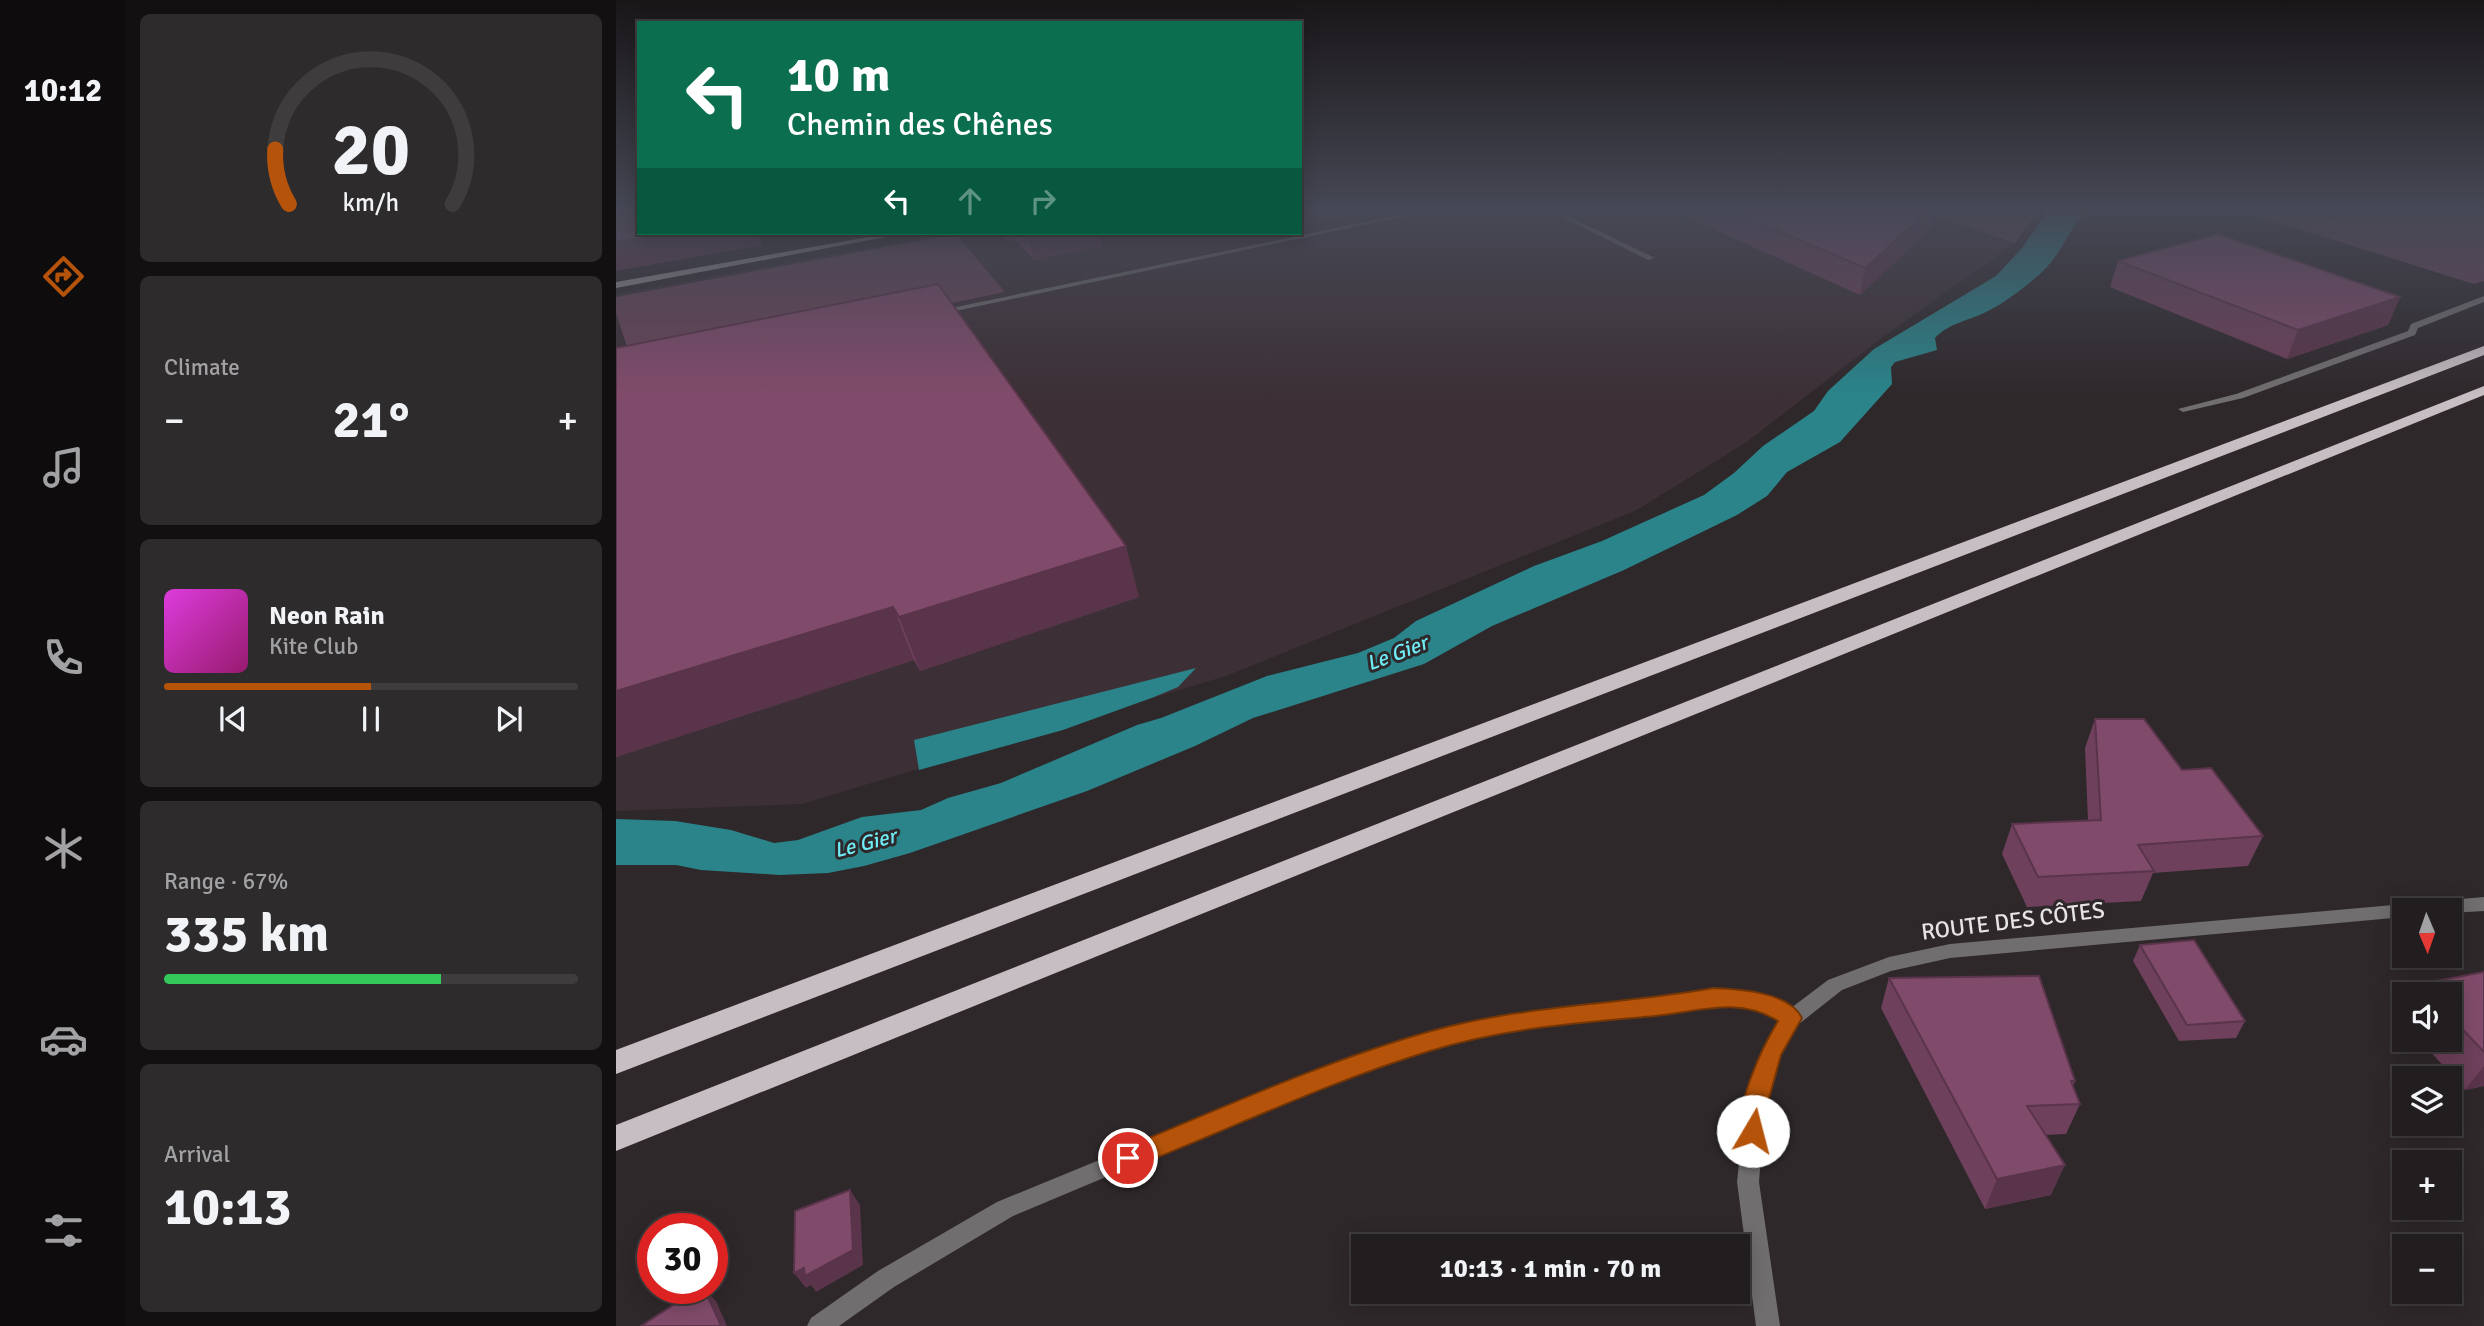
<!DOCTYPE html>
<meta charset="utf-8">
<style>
body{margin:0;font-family:Signika,sans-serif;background:#2e2b2d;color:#f1f3f6;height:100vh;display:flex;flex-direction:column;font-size:26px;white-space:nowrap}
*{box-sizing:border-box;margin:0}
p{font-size:23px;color:#a2a2a5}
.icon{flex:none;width:38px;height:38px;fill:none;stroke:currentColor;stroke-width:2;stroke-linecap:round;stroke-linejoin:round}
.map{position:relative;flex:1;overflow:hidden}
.panel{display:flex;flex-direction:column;gap:14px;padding:14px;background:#131012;width:490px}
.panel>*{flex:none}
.guide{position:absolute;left:21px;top:21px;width:665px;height:214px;border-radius:0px;box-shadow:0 4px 18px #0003,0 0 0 2px #3f3c3e;background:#0b6e4f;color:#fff;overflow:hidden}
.needle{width:46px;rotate:178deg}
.fabs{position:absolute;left:1776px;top:898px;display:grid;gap:14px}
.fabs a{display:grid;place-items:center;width:70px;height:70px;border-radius:0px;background:#221e20;box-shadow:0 4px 18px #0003,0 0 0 2px #3f3c3e;font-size:35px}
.speed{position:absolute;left:21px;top:1213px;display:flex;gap:14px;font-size:35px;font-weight:700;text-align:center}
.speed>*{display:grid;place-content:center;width:91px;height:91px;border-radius:50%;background:#221e20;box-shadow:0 4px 18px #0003,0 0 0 2px #3f3c3e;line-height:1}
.speed .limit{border:10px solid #d22;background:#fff;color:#111}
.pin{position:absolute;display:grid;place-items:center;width:60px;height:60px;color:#fff;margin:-30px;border:4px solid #fff;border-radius:50%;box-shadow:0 2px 7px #0007}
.me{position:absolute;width:77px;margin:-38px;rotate:8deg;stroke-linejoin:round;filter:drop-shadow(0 0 5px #0008)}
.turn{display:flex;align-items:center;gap:24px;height:147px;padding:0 35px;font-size:32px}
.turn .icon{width:91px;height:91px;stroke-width:2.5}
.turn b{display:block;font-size:49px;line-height:60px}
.lanes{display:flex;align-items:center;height:66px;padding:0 35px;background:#0003;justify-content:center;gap:35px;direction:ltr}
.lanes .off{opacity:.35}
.big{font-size:52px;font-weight:700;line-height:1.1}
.panel .widget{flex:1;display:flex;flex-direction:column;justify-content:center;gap:10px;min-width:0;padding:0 24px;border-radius:10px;background:#2e2b2d}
.panel .dial{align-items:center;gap:0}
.dial svg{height:182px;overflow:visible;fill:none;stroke:#3f3c3e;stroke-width:7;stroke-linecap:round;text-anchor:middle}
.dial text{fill:#f1f3f6;stroke:none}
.song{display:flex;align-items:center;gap:21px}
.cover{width:84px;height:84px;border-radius:10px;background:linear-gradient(135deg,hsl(300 70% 55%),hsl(320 70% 35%))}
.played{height:7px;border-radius:4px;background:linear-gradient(90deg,#b45309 50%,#3f3c3e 50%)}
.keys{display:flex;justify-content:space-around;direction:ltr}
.heat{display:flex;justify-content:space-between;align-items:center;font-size:38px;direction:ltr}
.charge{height:10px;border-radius:5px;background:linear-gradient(90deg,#34c759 67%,#3f3c3e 0)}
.trip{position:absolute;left:735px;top:1234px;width:399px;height:70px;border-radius:0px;background:#221e20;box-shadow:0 4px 18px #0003,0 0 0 2px #3f3c3e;font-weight:700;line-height:70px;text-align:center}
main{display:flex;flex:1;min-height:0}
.tab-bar{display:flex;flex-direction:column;width:126px;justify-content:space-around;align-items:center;background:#0e0c0d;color:#a2a2a5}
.tab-bar .icon{width:49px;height:49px}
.tab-bar .on{color:#b45309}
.tab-bar b{font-size:32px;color:#f1f3f6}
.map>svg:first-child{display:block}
.built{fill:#3c3036}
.green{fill:#684458}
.water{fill:#2a848a}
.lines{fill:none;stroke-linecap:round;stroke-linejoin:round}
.service{fill:#716e6f;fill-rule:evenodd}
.minor{fill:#716e6f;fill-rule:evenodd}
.secondary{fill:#999496;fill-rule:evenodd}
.trunk{fill:#c6bec2;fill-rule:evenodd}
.wall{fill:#6e405b}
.shaded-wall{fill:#5a344a}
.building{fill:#804b6a;stroke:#5a344a;stroke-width:2}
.route{fill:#b45309;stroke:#753606;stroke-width:2}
.labels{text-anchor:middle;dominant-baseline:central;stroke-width:6;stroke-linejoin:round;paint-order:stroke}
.water-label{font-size:21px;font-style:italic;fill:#6fedf7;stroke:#2e282b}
.near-street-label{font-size:23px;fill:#e7e4e6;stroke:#2e282b}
</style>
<main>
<nav class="tab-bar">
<b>10:12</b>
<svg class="icon on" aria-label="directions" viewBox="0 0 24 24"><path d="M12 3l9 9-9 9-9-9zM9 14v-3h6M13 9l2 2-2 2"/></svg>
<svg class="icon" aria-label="music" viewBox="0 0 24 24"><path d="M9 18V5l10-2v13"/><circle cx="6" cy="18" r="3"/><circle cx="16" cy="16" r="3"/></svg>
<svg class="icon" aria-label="phone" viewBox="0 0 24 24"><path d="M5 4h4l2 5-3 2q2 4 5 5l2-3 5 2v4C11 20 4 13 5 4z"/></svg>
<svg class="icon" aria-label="climate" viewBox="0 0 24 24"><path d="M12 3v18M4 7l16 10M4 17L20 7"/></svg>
<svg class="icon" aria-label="car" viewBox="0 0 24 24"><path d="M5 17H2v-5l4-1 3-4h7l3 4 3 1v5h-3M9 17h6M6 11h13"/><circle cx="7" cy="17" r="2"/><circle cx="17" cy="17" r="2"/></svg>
<svg class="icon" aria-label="filters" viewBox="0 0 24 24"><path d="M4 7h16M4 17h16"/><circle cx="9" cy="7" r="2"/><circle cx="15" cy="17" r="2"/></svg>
</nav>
<section class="panel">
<div class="widget dial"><svg viewBox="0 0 100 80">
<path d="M14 69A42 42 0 1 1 86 69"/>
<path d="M14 69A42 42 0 0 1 8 45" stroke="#b45309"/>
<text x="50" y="56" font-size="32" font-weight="700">20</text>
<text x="50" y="72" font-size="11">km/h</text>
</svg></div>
<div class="widget"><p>Climate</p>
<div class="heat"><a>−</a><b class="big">21°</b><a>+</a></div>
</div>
<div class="widget">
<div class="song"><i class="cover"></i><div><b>Neon Rain</b><p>Kite Club</p></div></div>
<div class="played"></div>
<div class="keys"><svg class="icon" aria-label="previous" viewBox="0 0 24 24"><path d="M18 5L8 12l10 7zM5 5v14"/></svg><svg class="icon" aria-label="pause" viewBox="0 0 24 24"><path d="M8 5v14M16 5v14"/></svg><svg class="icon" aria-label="next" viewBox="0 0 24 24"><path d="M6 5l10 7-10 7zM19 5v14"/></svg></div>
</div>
<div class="widget"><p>Range · 67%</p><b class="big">335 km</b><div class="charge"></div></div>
<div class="widget"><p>Arrival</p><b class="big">10:13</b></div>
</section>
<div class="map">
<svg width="1868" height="1326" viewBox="0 0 1868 1326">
<rect width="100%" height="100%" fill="#2e282b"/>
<!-- built -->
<path class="built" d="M 684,210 L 1301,210 L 1399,243 L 1263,340 L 1132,441 L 1021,510 L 610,676 L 186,804 L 0,811 L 0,294 L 335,233 L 684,233 Z"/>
<!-- green -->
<g class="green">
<path d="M 1301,210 L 1424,210 L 1399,243 Z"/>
<path d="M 1622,210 L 1684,210 L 1716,219 L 1744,210 L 1868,210 L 1868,281 L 1858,284 Z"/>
<path d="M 340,234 L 389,292 L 18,368 L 0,313 L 0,297 Z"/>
</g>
<!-- water -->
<g class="water">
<path d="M 1432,210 L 1471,210 C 1449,233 1447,256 1418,279 C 1404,291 1385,305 1368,313 C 1351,321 1333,323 1319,338 L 1321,350 L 1279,362 L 1275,367 L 1276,384 L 1224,442 L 1171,472 L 1151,496 L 1121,515 L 1008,570 L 876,626 L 808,664 L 637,718 L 579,746 L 471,791 L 294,853 L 248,866 L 212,873 L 164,875 L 85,870 L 60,865 L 0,865 L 0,819 L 59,821 L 115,830 L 158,843 L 182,840 L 246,817 L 305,810 L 332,798 L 385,783 L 521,725 L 545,718 L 651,676 L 742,653 L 778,638 L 800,621 L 918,566 L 986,541 L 1088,495 L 1118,473 L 1147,446 L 1198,411 L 1212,391 L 1258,349 L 1380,276 L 1406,248 Z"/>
<path d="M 580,668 L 562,687 L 538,697 L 447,730 L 303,770 L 298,740 Z"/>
</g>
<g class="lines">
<!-- service -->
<g class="service">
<path d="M 1571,210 L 1580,210 L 1588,214 L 1584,216 Z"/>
<path d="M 1868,296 L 1868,302 L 1802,328 L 1799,335 L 1627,398 L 1567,412 L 1562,409 L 1620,394 L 1792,331 L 1795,324 Z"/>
</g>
<!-- minor -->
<g class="minor">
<path d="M 806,210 L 819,210 L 325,314 L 321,311 Z"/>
<path d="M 932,210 L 940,210 L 1039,258 L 1032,260 Z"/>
<path d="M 1868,897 L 1868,911 L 1834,913 L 1834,910 L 1788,910 L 1788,917 L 1334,958 L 1275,971 L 1226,990 L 1183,1024 L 1164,1055 L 1149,1106 L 1143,1182 L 1164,1326 L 1140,1326 L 1121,1182 L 1129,1106 L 1145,1053 L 1164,1021 L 1147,1011 L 1127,1006 L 1097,1005 L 1049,1014 L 915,1027 L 816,1048 L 714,1083 L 397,1216 L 278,1287 L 223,1326 L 191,1326 L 195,1318 L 262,1271 L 381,1202 L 702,1070 L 816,1032 L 915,1011 L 1049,998 L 1097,989 L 1127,990 L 1152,996 L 1175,1008 L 1212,980 L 1273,957 L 1334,944 Z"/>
</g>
<!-- secondary -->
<path class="secondary" d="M 275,233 L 291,233 L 0,288 L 0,282 Z"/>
<!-- trunk -->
<g class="trunk">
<path d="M 1868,346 L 1868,355 L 0,1074 L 0,1050 Z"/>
<path d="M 1868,386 L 1868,395 L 0,1151 L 0,1125 Z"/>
</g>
</g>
<!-- wall -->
<g class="wall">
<path d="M 1055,210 L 1318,210 L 1315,228 L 1244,295 Z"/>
<path d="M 382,233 L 483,233 L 486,246 L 418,260 L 400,241 L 392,242 Z"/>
<path d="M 1502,261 L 1784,297 L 1772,325 L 1671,359 L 1494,287 Z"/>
<path d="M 0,348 L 523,597 L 304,671 L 298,660 L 0,757 Z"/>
<path d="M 1479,719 L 1566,770 L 1647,836 L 1632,866 L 1537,873 L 1525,901 L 1411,907 L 1386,854 L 1396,824 L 1472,821 L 1469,748 Z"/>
<path d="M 1524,945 L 1629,1021 L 1620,1038 L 1563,1041 L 1517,961 Z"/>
<path d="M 1868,972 L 1868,1086 L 1849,1090 L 1804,1040 L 1834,1040 L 1834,994 L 1797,994 L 1804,984 Z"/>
<path d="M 1273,978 L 1459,1081 L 1457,1086 L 1464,1104 L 1450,1134 L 1429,1135 L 1435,1195 L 1369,1209 L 1265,1008 Z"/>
<path d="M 1788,1007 L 1788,1022 L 1782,1016 Z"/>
</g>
<!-- shaded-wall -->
<g class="shaded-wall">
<path d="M 684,210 L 764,210 L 684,226 Z"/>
<path d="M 1313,210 L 1318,210 L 1315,228 L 1244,295 L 1249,268 Z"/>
<path d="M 54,233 L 141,233 L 146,245 L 0,271 L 0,242 Z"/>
<path d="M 389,233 L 398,233 L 400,241 L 392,242 Z"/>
<path d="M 411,233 L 483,233 L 486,246 L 418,260 Z"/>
<path d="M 1784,297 L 1772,325 L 1671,359 L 1682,330 Z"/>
<path d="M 510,546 L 523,597 L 304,671 L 283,617 Z"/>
<path d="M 277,607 L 298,660 L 0,757 L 0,691 Z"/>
<path d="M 1868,1066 L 1868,1086 L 1849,1090 Z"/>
<path d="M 1449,1165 L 1435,1195 L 1369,1209 L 1381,1179 Z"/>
<path d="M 234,1190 L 244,1205 L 247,1265 L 200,1292 L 195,1285 L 190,1288 L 178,1273 Z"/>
<path d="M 88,1288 L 100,1301 L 111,1326 L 105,1326 Z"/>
</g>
<!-- building -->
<g class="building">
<path d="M 0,210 L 23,210 L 23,233 L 54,233 L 0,242 Z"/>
<path d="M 1113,210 L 1313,210 L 1249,268 Z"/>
<path d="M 1602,234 L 1784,297 L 1682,330 L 1502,261 Z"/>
<path d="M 322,284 L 510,546 L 283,617 L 277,607 L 0,691 L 0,348 Z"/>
<path d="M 1479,719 L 1528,719 L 1566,770 L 1595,768 L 1647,836 L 1522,845 L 1538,871 L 1422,877 L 1396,824 L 1485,820 Z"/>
<path d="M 1578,940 L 1629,1021 L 1571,1025 L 1524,945 Z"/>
<path d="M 1868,972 L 1868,1052 L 1834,1016 L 1834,994 L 1813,994 L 1804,984 Z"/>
<path d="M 1423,976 L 1459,1081 L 1455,1081 L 1464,1104 L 1411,1106 L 1449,1165 L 1381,1179 L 1273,978 Z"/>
<path d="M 234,1190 L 237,1250 L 189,1276 L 188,1268 L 178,1273 L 179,1211 Z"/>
<path d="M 83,1288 L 88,1288 L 105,1326 L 25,1326 Z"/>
</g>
<!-- sky -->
<linearGradient id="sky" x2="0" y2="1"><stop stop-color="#191618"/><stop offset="0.53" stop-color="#464855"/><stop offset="1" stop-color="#464855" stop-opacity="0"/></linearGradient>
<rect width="1868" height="395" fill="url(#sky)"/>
<!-- route -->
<path class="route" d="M 1097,988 C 1123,989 1174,992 1186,1018 L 1165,1055 L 1151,1106 L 1149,1131 L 1145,1139 L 1137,1142 L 1128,1139 C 1115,1110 1147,1046 1162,1021 C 1121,996 1083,1012 1039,1016 C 963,1023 887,1028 814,1051 C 709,1083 613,1130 512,1169 L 504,1166 L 500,1158 L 504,1150 C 606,1108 708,1061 815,1031 C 908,1005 1003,1005 1097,988 Z"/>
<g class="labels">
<!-- water labels -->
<g class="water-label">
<text transform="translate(781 653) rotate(-21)">Le Gier</text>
<text transform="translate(249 843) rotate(-14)">Le Gier</text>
</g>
<!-- near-street labels -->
<g class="near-street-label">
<text transform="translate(1397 921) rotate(-7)">ROUTE DES CÔTES</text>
</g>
</g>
</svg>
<div class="fabs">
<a><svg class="needle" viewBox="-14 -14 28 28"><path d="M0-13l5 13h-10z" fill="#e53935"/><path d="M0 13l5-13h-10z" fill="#a2a2a5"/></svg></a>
<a><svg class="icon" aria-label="sound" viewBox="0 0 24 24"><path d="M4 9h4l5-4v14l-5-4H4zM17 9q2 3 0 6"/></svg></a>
<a><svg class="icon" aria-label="layers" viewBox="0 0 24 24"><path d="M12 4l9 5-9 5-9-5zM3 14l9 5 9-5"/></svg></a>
<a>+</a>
<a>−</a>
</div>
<div class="speed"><div class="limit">30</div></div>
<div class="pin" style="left:512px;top:1158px;background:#d93025"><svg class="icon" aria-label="arrive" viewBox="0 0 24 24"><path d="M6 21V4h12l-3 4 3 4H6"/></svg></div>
<svg class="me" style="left:1137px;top:1131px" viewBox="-20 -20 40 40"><circle r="19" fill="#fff"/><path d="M0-13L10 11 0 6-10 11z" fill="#b45309"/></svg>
<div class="trip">10:13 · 1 min · 70 m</div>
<div class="guide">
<div class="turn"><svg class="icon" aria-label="left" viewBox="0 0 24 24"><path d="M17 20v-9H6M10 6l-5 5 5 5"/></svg><div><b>10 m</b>Chemin des Chênes</div></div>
<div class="lanes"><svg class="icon" aria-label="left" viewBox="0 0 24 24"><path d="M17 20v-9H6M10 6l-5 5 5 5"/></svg><svg class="icon off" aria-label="ahead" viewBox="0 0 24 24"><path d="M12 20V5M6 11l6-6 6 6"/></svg><svg class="icon off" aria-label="right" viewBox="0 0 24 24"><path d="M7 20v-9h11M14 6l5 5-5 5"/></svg></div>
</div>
</div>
</main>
